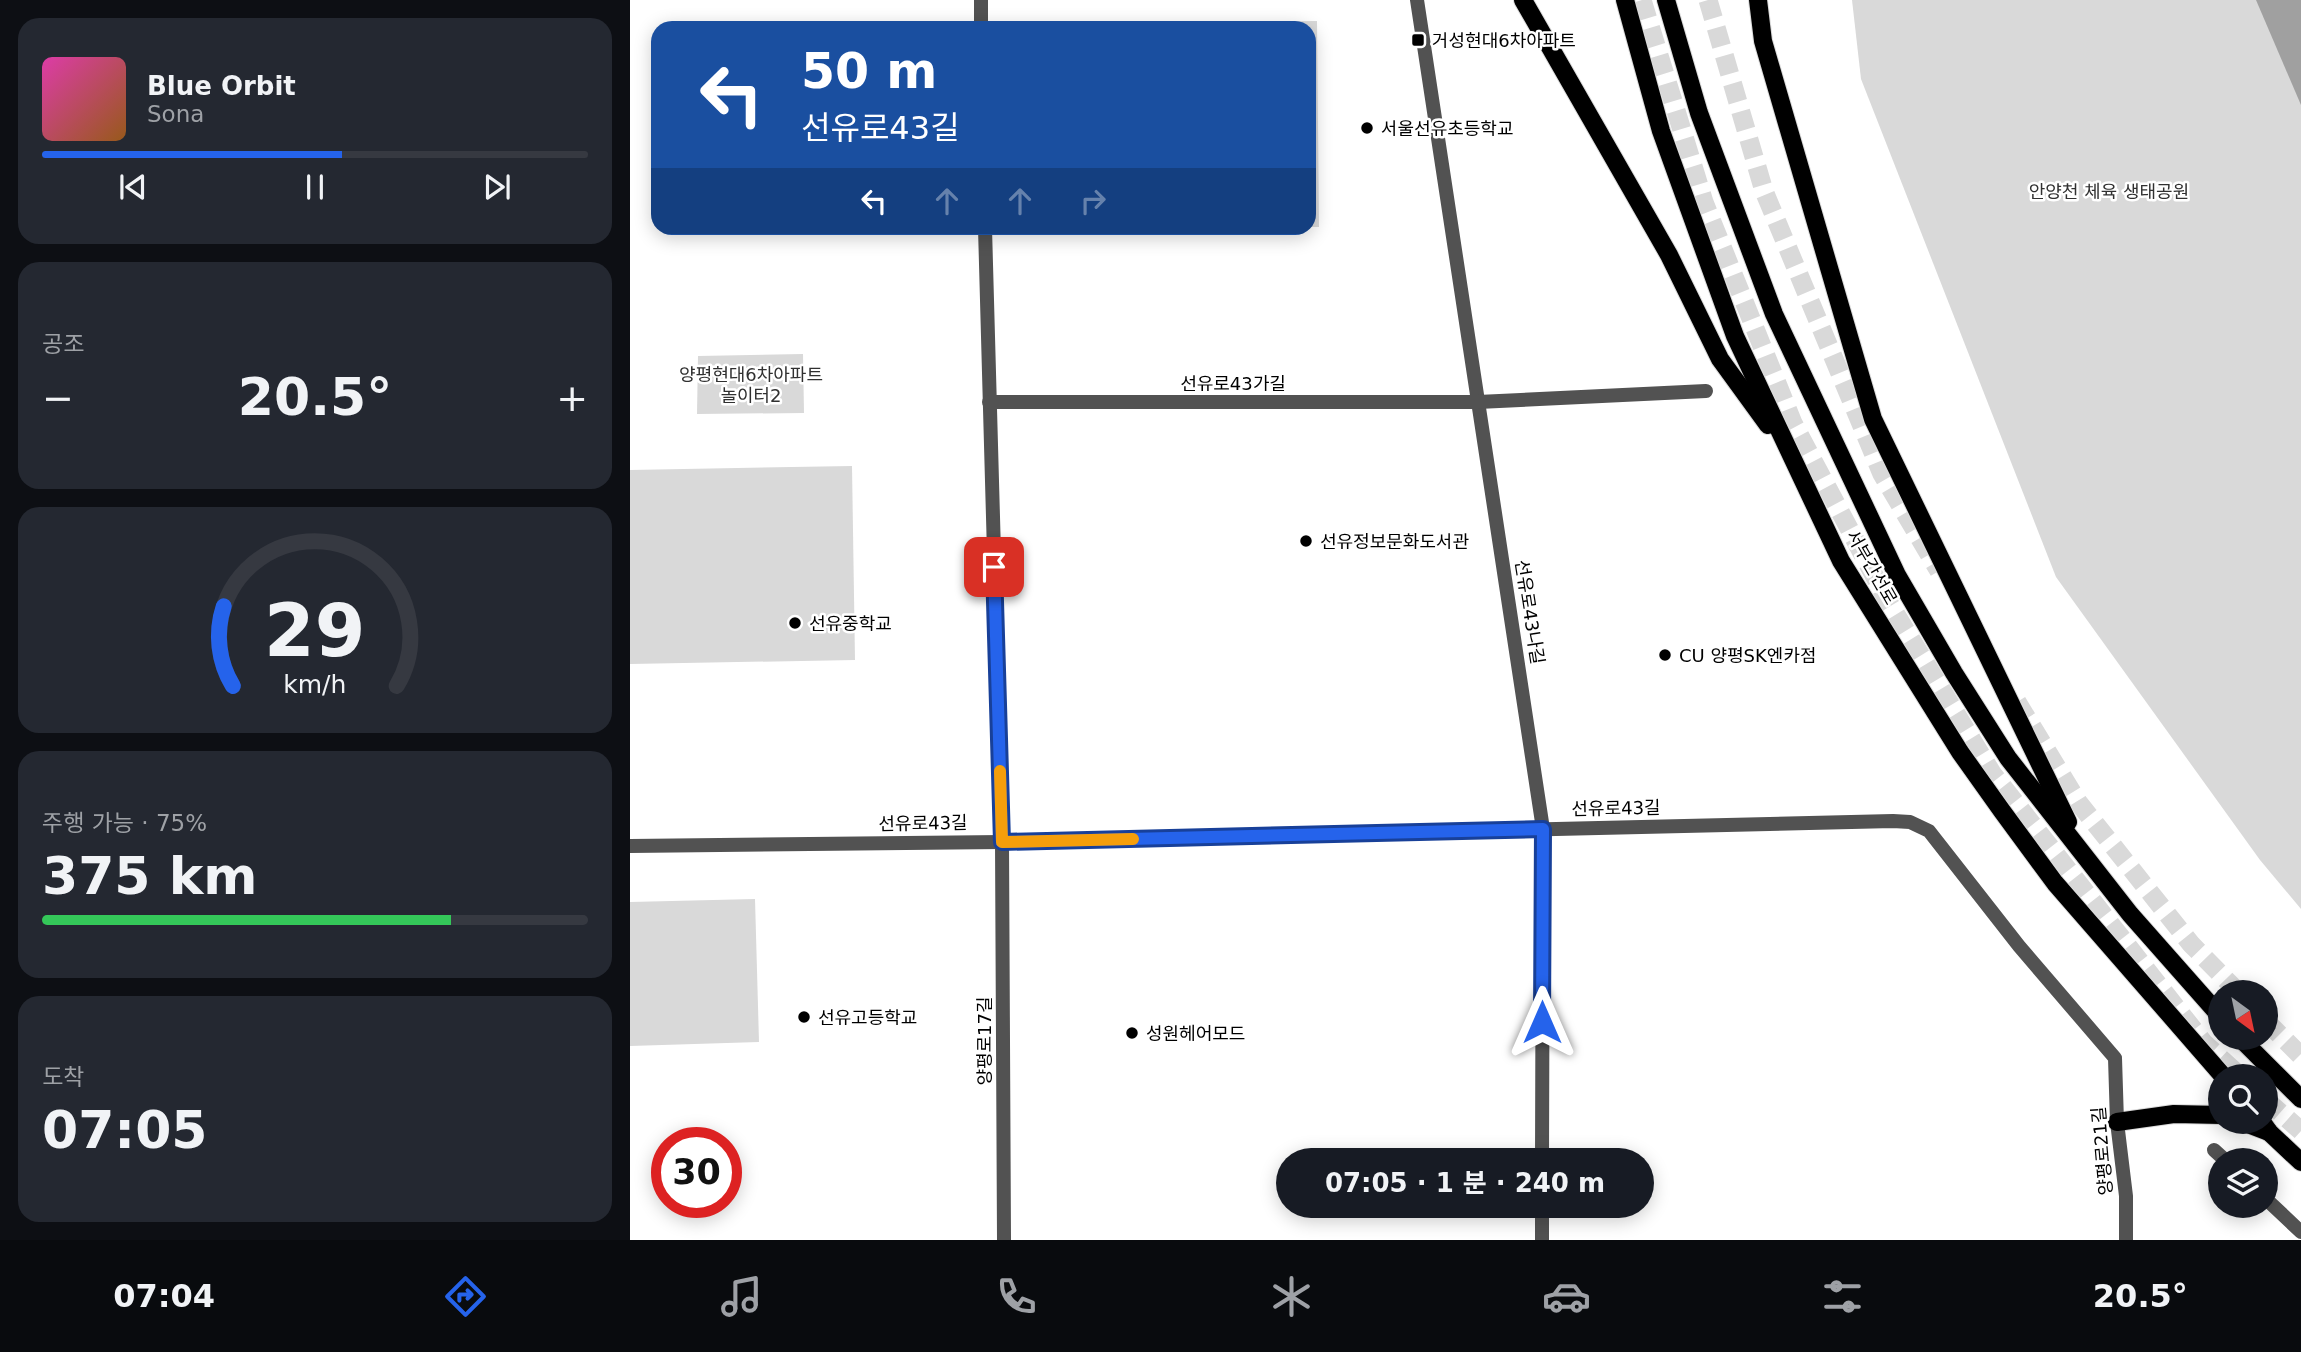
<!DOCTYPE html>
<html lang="ko">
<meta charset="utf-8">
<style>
body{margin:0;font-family:"DejaVu Sans","Noto Sans KR",sans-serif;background:#242831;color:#f1f3f6;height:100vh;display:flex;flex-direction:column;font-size:26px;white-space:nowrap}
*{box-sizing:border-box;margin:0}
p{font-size:23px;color:#9ea1a6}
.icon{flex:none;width:38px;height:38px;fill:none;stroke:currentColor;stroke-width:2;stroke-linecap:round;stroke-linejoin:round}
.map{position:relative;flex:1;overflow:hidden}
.panel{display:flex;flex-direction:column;gap:18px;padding:18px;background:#0d0f14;width:630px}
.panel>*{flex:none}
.hud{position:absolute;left:21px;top:21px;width:665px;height:214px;border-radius:21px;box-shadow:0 4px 18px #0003;background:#1a4fa0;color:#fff;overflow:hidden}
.needle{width:46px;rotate:147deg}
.controls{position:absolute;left:1578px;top:980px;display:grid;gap:14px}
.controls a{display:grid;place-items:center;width:70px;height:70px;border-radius:50%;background:#171b24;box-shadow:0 4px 18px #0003;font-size:35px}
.speed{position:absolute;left:21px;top:1127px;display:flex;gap:14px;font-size:35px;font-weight:700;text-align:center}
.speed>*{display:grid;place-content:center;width:91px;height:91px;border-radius:50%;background:#171b24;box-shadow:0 4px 18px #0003;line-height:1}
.speed .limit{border:10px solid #d22;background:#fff;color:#111}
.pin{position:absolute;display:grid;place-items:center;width:60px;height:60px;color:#fff;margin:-30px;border-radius:14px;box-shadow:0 4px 10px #0006}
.me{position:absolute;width:77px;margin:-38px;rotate:0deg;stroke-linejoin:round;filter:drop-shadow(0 0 5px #0008)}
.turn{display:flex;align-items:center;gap:24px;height:147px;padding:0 35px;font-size:32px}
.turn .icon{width:91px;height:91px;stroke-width:2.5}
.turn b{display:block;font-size:49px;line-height:60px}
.lanes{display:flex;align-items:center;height:66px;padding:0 35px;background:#0003;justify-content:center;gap:35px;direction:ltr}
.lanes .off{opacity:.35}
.big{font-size:52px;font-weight:700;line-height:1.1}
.panel .tile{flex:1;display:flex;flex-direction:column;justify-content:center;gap:10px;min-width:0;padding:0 24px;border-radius:21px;background:#242831}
.panel .dial{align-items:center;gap:0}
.dial svg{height:182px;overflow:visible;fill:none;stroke:#363941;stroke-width:7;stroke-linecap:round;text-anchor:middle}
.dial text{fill:#f1f3f6;stroke:none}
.song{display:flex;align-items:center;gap:21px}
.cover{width:84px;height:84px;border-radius:10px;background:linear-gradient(135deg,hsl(320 70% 55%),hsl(30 70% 35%))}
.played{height:7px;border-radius:4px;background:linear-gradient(90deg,#2563eb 55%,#363941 55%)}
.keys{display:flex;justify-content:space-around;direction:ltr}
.heat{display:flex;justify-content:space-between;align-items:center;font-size:38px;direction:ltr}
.charge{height:10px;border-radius:5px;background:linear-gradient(90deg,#34c759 75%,#363941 0)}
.trip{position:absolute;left:646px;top:1148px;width:378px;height:70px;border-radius:35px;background:#171b24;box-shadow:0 4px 18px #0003;font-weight:700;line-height:70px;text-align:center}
.tab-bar{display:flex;height:112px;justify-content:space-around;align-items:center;background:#090b0e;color:#9ea1a6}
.tab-bar .icon{width:49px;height:49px}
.tab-bar .on{color:#2563eb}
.tab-bar b{font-size:32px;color:#f1f3f6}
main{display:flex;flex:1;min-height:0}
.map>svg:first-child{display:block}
.green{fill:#d9d9d9}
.water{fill:#a0a0a0}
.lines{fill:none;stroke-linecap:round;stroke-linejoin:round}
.trunk-tunnel{stroke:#d9d9d9;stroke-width:19;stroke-dasharray:19 10;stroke-linecap:butt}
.primary-casing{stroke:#dbdbdb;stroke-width:20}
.pedestrian{stroke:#525252;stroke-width:14}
.minor{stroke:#525252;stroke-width:14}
.tertiary{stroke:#525252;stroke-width:14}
.primary{stroke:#000;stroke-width:18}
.route-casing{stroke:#184099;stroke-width:18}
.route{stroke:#2563eb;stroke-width:12}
.slow{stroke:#f59e0b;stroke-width:12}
.poi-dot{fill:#000;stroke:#fff;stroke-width:2.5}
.labels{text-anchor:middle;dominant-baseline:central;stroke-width:5;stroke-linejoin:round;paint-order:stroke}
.poi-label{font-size:18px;fill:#000;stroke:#fff;text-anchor:start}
.park-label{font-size:18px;fill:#303030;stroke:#fff}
.street-label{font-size:18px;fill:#000;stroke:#fff}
</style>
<main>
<section class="panel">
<div class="tile">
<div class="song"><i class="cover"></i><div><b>Blue Orbit</b><p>Sona</p></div></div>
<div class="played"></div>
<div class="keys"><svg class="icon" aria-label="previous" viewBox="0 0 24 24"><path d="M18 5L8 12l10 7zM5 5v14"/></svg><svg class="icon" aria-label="pause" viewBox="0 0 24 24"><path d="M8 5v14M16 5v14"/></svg><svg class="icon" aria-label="next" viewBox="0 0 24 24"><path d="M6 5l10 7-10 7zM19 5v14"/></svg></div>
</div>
<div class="tile"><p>공조</p>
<div class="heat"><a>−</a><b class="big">20.5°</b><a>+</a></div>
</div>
<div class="tile dial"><svg viewBox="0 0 100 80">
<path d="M14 69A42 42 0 1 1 86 69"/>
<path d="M14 69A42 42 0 0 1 10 34" stroke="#2563eb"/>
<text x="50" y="56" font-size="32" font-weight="700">29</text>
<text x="50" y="72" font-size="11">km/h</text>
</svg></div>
<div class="tile"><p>주행 가능 · 75%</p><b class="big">375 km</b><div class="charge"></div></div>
<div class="tile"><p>도착</p><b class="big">07:05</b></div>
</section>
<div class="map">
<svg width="1671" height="1240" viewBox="0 0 1671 1240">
<rect width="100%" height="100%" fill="#fff"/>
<!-- green -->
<g class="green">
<path d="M 1222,0 L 1671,0 L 1671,909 L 1630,860 L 1426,577 L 1231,79 Z"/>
<path d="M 687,21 L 689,227 L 679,227 L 679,28 L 432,28 L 432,24 Z"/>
<path d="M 173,354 L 174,413 L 67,414 L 68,356 Z"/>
<path d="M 222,466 L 225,660 L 0,664 L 0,470 Z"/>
<path d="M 125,899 L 129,1042 L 0,1046 L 0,902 Z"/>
</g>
<!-- water -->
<path class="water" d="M 1626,0 L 1671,0 L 1671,105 Z"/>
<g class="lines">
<!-- trunk-tunnel -->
<g class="trunk-tunnel">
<path d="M 1012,0 L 1074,202 L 1163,423 L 1256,598 L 1362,773 L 1574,1043 L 1610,1076"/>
<path d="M 1078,0 L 1134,191 L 1252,474 L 1309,571"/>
<path d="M 1387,702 L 1448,802 L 1561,944 L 1608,992"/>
<path d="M 1636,1021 L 1671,1056"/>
<path d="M 1636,1100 L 1671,1131"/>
</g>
<!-- primary casing -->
<g class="primary-casing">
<g id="primary">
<path d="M 893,0 L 1039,255 L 1090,359 L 1138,425"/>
<path d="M 995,0 L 1031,131 L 1105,336 L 1211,561 L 1330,752 L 1372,811 L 1425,883 L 1593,1076"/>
<path d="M 1036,0 L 1069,113 L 1144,314 L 1267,575 L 1324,673 L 1378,758 L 1500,914 L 1591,1017"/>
<path d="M 1128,0 L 1133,41 L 1243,419 L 1438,822"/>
<path d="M 1610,1038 L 1671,1099"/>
<path d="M 1487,1122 L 1544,1114 L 1591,1115"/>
<path d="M 1613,1122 L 1639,1132"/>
<path d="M 1632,1122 L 1639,1132 L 1671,1162"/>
</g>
</g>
<!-- pedestrian -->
<g class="pedestrian">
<path d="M 1584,1150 L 1595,1160"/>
<path d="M 1636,1199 L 1671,1232"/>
</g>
<!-- minor -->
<g class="minor">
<path d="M 351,0 L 351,28"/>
<path d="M 787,0 L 913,829 L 912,1160"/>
<path d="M 355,228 L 372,842 L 374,1240"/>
<path d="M 359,402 L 848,402 L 1076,391"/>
<path d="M 912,1240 L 912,1206"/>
</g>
<!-- tertiary -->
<path class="tertiary" d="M 0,846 L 372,842 L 1263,821 L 1280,822 L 1299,831 L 1389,946 L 1485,1058 L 1487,1122 L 1496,1196 L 1496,1240"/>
<!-- primary -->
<use href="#primary" class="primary"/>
</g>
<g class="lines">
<!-- route casing -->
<g class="route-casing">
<path id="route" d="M 364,567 L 372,842 L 913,829 L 912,1022"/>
</g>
<!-- route -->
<use href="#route" class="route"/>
<!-- slow -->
<path class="slow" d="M 370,771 L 372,842 L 503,839"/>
</g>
<!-- markers -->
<g class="poi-dot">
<rect x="781" y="33" width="14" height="14" rx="3.5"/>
<circle cx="737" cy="128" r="7"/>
<circle cx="676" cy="541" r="7"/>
<circle cx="165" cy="623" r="7"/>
<circle cx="1035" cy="655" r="7"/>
<circle cx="174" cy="1017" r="7"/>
<circle cx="502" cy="1033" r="7"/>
</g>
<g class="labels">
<!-- poi labels -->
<g class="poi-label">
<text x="802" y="40">거성현대6차아파트</text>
<text x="751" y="128">서울선유초등학교</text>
<text x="690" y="541">선유정보문화도서관</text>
<text x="179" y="623">선유중학교</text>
<text x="1049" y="655">CU 양평SK엔카점</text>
<text x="188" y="1017">선유고등학교</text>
<text x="516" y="1033">성원헤어모드</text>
</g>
<!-- park labels -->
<g class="park-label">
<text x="1479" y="191">안양천 체육 생태공원</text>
<text x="121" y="374">양평현대6차아파트<tspan x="121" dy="21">놀이터2</tspan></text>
</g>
<!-- street labels -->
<g class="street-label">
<text x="603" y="383">선유로43가길</text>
<text transform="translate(1242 567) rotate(60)">서부간선로</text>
<text transform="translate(900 612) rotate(81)">선유로43나길</text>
<text transform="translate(986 808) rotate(-1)">선유로43길</text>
<text transform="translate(293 823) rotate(-1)">선유로43길</text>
<text transform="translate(354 1041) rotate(-90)">양평로17길</text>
<text transform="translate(1472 1151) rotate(-95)">양평로21길</text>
</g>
</g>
</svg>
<div class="controls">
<a><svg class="needle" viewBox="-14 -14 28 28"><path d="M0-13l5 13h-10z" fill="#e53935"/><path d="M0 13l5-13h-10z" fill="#9ea1a6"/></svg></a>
<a><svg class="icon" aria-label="search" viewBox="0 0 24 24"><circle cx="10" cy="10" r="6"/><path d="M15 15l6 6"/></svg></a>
<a><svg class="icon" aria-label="layers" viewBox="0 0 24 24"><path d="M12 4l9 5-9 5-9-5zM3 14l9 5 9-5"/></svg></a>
</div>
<div class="speed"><div class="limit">30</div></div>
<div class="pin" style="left:364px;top:567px;background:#d93025"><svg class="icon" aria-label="arrive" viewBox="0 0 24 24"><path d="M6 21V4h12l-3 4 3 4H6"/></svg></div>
<svg class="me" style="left:912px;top:1022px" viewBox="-20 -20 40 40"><path d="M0-17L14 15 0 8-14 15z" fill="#2563eb" stroke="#fff" stroke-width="4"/></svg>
<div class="trip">07:05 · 1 분 · 240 m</div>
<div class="hud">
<div class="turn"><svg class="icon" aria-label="left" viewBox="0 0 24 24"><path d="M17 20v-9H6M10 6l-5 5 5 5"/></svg><div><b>50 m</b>선유로43길</div></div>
<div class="lanes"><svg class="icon" aria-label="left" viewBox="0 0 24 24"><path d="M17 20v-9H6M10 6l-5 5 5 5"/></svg><svg class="icon off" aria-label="ahead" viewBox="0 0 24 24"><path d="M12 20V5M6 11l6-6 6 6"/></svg><svg class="icon off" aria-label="ahead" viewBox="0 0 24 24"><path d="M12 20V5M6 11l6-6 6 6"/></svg><svg class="icon off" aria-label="right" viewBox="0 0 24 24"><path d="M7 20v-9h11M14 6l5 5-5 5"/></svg></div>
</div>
</div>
</main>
<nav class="tab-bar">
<b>07:04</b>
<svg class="icon on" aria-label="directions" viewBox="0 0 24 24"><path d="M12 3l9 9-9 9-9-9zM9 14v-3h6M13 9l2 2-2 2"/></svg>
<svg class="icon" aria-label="music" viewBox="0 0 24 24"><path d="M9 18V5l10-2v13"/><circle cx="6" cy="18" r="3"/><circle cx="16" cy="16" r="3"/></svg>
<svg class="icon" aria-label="phone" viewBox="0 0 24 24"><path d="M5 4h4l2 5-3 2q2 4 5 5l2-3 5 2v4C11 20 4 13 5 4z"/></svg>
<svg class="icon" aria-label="climate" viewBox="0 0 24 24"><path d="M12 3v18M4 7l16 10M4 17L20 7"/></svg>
<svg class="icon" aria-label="car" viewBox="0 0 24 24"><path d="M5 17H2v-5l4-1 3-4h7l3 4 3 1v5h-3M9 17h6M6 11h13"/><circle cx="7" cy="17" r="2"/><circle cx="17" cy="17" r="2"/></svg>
<svg class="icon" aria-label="filters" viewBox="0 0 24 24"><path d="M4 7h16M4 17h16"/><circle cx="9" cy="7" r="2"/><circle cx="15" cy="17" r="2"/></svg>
<b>20.5°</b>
</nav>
